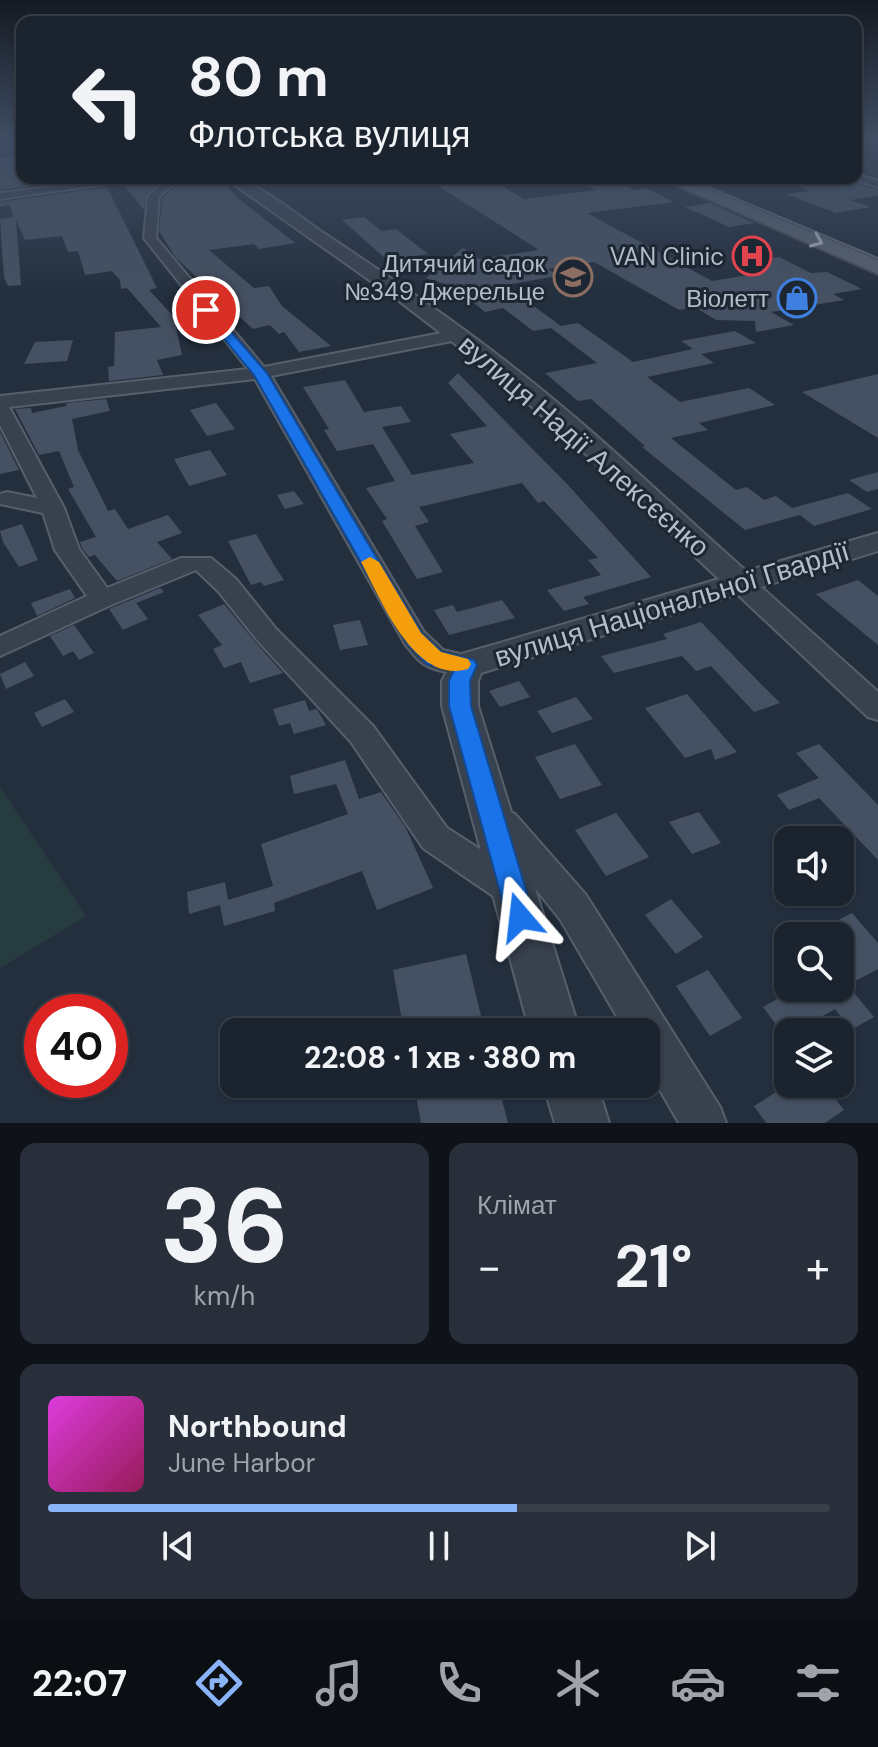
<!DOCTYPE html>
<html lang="uk">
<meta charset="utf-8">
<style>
body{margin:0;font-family:"DM Sans",sans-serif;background:#282f3a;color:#f1f3f6;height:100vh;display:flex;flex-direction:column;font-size:30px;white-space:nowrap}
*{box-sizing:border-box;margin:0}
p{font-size:26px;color:#a0a4aa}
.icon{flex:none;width:44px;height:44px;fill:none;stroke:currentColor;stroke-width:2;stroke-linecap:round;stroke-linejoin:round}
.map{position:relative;height:1123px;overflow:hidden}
.sheet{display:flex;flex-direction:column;gap:20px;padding:20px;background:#0f1319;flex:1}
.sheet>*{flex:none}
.banner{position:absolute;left:16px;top:16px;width:846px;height:168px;border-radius:16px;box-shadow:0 2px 6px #0004,0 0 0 2px #39404a;background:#1b232e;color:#f1f3f6;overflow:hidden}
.fabs{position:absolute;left:774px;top:826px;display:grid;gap:16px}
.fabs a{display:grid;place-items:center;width:80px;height:80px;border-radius:16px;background:#1b232e;box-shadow:0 2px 6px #0004,0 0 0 2px #39404a;font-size:40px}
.speed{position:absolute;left:24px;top:994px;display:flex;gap:16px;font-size:40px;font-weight:700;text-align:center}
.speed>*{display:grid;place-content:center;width:104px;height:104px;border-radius:50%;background:#1b232e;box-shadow:0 2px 6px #0004,0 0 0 2px #39404a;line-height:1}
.speed .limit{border:12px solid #d22;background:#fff;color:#111}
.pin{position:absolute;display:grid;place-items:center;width:68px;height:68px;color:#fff;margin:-34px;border:4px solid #fff;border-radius:50%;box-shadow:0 2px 8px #0007}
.me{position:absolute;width:88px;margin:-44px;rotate:343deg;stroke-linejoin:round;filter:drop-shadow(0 0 6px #0008)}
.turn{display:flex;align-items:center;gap:28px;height:168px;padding:0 40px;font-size:36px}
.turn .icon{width:104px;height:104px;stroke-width:2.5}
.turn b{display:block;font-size:56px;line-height:68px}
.big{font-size:60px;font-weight:700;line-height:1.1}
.sheet .widget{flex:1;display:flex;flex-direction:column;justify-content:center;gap:12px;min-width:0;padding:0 28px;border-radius:16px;background:#282f3a}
.sheet .dial{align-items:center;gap:0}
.dial b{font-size:104px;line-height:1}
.song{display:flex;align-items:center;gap:24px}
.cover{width:96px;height:96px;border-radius:12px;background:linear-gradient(135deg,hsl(300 70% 55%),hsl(330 70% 35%))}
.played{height:8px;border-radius:4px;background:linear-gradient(90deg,#8ab4f8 60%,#39404a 60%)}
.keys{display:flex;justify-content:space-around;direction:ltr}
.heat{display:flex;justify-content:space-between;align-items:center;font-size:44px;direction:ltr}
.sheet .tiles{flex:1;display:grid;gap:20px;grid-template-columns:1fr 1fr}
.widget:last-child{grid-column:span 2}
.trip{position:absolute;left:220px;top:1018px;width:440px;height:80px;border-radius:16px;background:#1b232e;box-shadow:0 2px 6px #0004,0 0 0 2px #39404a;font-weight:700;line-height:80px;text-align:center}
.menu{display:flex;height:128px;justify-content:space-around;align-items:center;background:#0b0e12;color:#a0a4aa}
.menu .icon{width:56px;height:56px}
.menu .current{color:#8ab4f8}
.menu b{font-size:36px;color:#f1f3f6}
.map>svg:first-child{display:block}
.green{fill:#263c3f}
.building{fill:#455162}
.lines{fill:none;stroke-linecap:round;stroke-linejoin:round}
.minor-casing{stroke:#565f6c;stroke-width:4}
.tertiary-casing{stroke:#565f6c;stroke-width:4}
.primary-casing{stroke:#414a57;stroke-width:4}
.minor{fill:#38414e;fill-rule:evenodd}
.tertiary{fill:#38414e;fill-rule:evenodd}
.primary{fill:#56606e;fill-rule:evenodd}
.tram{stroke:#5a6575;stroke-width:2}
.oneway{stroke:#a1aab7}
.route{fill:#1a73e8;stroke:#114b97;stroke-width:2}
.slow{fill:#f59e0b}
.labels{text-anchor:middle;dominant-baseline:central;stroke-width:6;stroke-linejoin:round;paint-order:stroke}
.far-poi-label{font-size:24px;fill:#b4bcc9;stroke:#1d2633;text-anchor:end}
.street-label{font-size:28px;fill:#b4bcc9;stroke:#1d2633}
</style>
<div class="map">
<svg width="878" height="1123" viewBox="0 0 878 1123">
<rect width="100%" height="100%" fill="#242f3e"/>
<!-- green -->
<path class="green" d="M 0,787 L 86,916 L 0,968 Z"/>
<!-- building -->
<g class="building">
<path d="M 14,156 L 22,161 L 22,185 L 96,178 L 0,190 L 0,158 Z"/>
<path d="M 153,178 L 164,178 L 146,194 L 144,210 L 124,185 Z"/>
<path d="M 184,178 L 220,178 L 238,198 L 295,243 L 259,249 L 254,244 L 209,250 L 254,288 L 269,286 L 282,306 L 331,346 L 299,352 L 284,332 L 279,334 L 270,325 L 253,329 L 176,258 L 159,231 L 162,198 Z"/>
<path d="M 426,178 L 488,178 L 524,199 L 596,190 L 582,183 L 613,179 L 635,190 L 646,188 L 674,202 L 587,213 L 712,281 L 761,273 L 742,263 L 779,257 L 811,273 L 827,272 L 862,289 L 833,294 L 844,300 L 771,312 L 794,325 L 756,332 L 755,321 L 716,320 L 695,307 L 679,310 L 594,262 L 548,269 L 558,276 L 505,285 L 561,326 L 578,323 L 633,362 L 693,349 L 681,341 L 735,331 L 756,343 L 701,354 L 714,363 L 647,377 L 680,402 L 749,388 L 775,405 L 699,423 L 708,430 L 671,438 L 736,490 L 747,487 L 764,500 L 776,496 L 792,508 L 848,493 L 872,509 L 814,526 L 800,515 L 745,530 L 642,447 L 645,446 L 591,399 L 578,401 L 545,373 L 597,363 L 551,328 L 533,331 L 503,308 L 485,312 L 454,287 L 426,278 L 463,248 L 479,259 L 539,250 Z"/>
<path d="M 850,178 L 851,182 L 878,190 L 878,196 L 850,200 L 871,207 L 836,213 L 786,194 L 809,191 L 795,184 Z"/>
<path d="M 107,187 L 157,288 L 149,290 L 174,317 L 182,355 L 157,360 L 163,375 L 109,381 L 108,367 L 114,366 L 115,332 L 161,327 L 127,288 L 121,289 L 120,280 L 112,271 L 85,275 L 78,251 L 68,252 L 62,236 L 25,240 L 16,220 L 21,285 L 8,286 L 4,277 L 0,219 L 14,217 L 9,205 L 0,207 L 0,202 Z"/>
<path d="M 710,203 L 754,223 L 729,227 L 685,207 Z"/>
<path d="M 364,217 L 382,231 L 396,229 L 428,254 L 387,260 L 342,220 Z"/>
<path d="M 73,340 L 67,361 L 24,364 L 35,342 Z"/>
<path d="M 458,373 L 568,485 L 651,577 L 583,597 L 589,604 L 564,611 L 547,590 L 601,575 L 588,560 L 598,558 L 544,501 L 538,503 L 522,483 L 419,507 L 429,522 L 415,526 L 443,572 L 417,579 L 382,521 L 387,519 L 366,488 L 395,481 L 373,444 L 337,451 L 324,430 L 329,429 L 303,387 L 345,380 L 364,412 L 401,406 L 411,422 L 382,427 L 412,475 L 474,463 L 450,434 L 487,426 L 448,383 Z"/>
<path d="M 878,374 L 878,438 L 802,392 Z"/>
<path d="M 106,399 L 110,411 L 72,419 L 78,450 L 108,511 L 115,509 L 128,529 L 168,515 L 182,533 L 157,542 L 172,559 L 117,581 L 95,555 L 89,557 L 82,548 L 80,542 L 96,537 L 68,489 L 74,487 L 59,451 L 39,455 L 15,409 L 31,408 L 32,413 L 66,406 L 67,403 Z"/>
<path d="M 216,403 L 235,429 L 207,436 L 190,410 Z"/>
<path d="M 0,432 L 19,470 L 0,474 Z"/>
<path d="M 210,450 L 227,475 L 189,486 L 174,459 Z"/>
<path d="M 878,472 L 878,489 L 867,492 L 849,480 Z"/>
<path d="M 294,491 L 304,504 L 285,509 L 277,495 Z"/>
<path d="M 22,524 L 38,560 L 19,567 L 3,542 L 0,531 Z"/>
<path d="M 256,534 L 274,565 L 284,580 L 264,586 L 261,582 L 251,585 L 228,541 Z"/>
<path d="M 858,580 L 878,596 L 878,645 L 816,594 Z"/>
<path d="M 160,588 L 164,592 L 136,603 L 134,600 L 148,619 L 123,630 L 109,609 Z"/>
<path d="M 70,589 L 75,598 L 37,616 L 31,603 Z"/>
<path d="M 502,600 L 515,618 L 449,635 L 434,610 L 453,605 L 457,612 Z"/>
<path d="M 224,604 L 256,643 L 283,673 L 250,683 L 241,662 L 224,668 L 213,649 L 222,645 L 198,615 Z"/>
<path d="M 360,620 L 368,645 L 340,650 L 333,625 Z"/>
<path d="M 701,622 L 757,680 L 780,703 L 754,712 L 711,666 L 696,671 L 682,656 L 614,673 L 601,656 L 667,639 L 663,634 Z"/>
<path d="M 74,625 L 94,653 L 79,660 L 73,651 L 63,656 L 50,636 Z"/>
<path d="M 25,662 L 34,676 L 6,689 L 0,674 Z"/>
<path d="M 519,681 L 530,697 L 500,707 L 489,691 Z"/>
<path d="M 687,694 L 737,752 L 715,760 L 711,749 L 685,758 L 645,708 Z"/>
<path d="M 576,697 L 593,719 L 552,733 L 537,711 Z"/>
<path d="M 65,699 L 74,712 L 42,727 L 34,713 Z"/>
<path d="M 305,700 L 309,711 L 317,709 L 326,725 L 294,734 L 290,723 L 279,726 L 273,709 Z"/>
<path d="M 575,744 L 602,785 L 560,799 L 535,757 Z"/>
<path d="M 819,744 L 878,805 L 878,860 L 819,798 L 789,810 L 777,795 L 819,778 L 796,753 Z"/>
<path d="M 345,760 L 359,799 L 381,792 L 406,828 L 433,888 L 377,910 L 362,871 L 274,903 L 275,911 L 224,926 L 220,905 L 189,914 L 187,892 L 225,882 L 228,900 L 273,886 L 261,844 L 348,814 L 336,784 L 294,794 L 290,776 Z"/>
<path d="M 699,812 L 721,843 L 692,854 L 669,822 Z"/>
<path d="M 616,813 L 649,857 L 606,876 L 575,830 Z"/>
<path d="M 671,899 L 703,937 L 676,954 L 645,915 Z"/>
<path d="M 852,913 L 878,943 L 878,969 L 842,988 L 850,988 L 874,1017 L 851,1030 L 835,1009 L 795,1032 L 788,1032 L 786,1038 L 763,1007 L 797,988 L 840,988 L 840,936 L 832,936 L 825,927 Z"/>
<path d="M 466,954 L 485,1032 L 404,1032 L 393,970 Z"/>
<path d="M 708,970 L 742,1018 L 710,1036 L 676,986 Z"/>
<path d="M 414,1084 L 498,1084 L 508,1123 L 421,1123 Z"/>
<path d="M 789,1084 L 824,1084 L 844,1110 L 825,1123 L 766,1123 L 754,1106 Z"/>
</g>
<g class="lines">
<!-- minor casing -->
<g class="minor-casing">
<g id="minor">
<path d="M 856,174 L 878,181 L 878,187 L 852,179 Z"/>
<path d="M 120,178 L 150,178 L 0,199 L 0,193 Z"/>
<path d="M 169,178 L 181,178 L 159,196 L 156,238 L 264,367 L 457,330 L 465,335 L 457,340 L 271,376 L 424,632 L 443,650 L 477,658 L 481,665 L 477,672 C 463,676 436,672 424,664 C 417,660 410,650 405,644 L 255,379 L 9,407 L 64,508 L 79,549 L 107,588 L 181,558 L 211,558 L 236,579 L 276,629 L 373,726 L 447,828 L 525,878 L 530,889 L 525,900 L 512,905 L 499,900 L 423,848 L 351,742 L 258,641 L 218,591 L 196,570 L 111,605 L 0,656 L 0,636 L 87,596 L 55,550 L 43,513 L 0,504 L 0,494 L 7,492 L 37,498 L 0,425 L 0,396 L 248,369 L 144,238 L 148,196 Z"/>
<path d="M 742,576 L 751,578 L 878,692 L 878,720 L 868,717 L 733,590 L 730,584 L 733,578 Z"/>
<path d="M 503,810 L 515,814 L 586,895 L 720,1107 L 726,1123 L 679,1123 L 646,1066 L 646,1032 L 626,1032 L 560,919 L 491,834 L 486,824 L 491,814 Z"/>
</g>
</g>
<!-- tertiary casing -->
<g class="tertiary-casing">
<g id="tertiary">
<path d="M 225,178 C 254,178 294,213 319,230 C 385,274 451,318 513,367 C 595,430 669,503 746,571 L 878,533 L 878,551 L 481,673 L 478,681 L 478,706 L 580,1032 L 530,1032 L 442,706 L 442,681 L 455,656 L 719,579 L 587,455 L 498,377 L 399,301 Z"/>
<path d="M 543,1084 L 597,1084 L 609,1123 L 555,1123 Z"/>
</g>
</g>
<!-- primary casing -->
<g class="primary-casing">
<path id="primary" d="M 660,178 L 682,178 L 878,260 L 878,274 Z"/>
</g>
<!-- minor -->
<use href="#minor" class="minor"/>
<!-- tertiary -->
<use href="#tertiary" class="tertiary"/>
<!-- primary -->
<use href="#primary" class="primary"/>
<!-- tram -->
<path class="tram" d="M 687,178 L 878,258"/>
</g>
<!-- one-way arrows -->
<defs><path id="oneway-chevron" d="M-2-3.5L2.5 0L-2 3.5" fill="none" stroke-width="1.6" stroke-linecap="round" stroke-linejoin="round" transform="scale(2)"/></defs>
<use class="oneway" href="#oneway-chevron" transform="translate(817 241) rotate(23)"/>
<!-- sky -->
<linearGradient id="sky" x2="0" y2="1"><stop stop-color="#141a22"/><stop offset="0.47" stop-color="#3f4d63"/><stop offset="1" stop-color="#3f4d63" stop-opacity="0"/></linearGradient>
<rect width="878" height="296" fill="url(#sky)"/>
<!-- route -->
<path class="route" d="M 202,308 L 210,308 L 267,373 L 421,633 L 441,652 L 474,660 L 477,665 L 470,681 L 471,706 L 534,917 L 530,926 L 520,930 L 511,926 L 507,917 L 449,706 L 449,681 L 454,670 L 427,664 L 407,643 L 254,375 L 202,312 Z"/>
<!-- slow -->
<path class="slow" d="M 370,557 L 379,562 L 421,633 L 441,652 L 468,659 L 471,664 L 468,669 C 414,685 381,599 361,562 Z"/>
<!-- icons -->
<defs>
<g id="hospital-ring" transform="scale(2)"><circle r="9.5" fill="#1d2633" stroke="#e0444e" stroke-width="1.5"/><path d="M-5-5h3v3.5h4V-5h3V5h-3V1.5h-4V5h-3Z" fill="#e0444e"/></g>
<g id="school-ring" transform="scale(2)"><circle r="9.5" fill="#1d2633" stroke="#8d6e63" stroke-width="1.5"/><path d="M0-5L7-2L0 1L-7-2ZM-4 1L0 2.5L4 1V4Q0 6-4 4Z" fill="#8d6e63"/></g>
<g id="shop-ring" transform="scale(2)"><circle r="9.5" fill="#1d2633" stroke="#3f7fe0" stroke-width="1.5"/><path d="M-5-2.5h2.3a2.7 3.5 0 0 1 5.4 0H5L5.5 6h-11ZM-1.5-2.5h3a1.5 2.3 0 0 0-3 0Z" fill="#3f7fe0"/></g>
</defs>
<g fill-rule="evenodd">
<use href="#hospital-ring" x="752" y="256"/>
<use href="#school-ring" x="573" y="277"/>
<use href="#shop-ring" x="797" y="298"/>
</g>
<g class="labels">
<!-- far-poi labels -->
<g class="far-poi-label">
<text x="724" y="256">VAN Clinic</text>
<text x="545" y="263">Дитячий садок<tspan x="545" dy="28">№349 Джерельце</tspan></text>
<text x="769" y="298">Віолетт</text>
</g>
<!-- street labels -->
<g class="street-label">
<text transform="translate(584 446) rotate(41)">вулиця Надії Алексєєнко</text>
<text transform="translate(672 604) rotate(-17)">вулиця Національної Гвардії</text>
</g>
</g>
</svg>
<div class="fabs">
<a><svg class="icon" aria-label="sound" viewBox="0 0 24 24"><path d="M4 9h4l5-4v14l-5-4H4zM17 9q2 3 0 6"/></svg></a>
<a><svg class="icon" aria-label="search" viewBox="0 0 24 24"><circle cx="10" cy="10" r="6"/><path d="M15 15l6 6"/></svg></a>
<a><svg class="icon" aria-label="layers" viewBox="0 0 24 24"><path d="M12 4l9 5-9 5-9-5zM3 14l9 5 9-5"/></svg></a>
</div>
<div class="speed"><div class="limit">40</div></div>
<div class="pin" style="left:206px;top:310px;background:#d93025"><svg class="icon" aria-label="arrive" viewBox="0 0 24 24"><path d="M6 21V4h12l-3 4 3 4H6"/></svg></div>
<svg class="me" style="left:520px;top:917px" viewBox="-20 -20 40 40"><path d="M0-17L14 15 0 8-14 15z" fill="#1a73e8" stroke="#fff" stroke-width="4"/></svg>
<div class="trip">22:08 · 1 хв · 380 m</div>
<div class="banner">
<div class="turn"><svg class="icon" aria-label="left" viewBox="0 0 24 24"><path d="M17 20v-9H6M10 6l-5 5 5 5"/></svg><div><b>80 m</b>Флотська вулиця</div></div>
</div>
</div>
<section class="sheet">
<div class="tiles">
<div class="widget dial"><b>36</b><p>km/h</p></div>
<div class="widget"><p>Клімат</p>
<div class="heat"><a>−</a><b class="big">21°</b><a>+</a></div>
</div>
<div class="widget">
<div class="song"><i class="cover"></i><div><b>Northbound</b><p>June Harbor</p></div></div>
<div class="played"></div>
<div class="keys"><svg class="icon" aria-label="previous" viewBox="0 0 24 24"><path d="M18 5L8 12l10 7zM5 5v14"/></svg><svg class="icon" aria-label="pause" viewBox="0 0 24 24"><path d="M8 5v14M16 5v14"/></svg><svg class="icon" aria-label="next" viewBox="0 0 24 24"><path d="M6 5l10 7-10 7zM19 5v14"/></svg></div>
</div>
</div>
</section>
<nav class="menu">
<b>22:07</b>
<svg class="icon current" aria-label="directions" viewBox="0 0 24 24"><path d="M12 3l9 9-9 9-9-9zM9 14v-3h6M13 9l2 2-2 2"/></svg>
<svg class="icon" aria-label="music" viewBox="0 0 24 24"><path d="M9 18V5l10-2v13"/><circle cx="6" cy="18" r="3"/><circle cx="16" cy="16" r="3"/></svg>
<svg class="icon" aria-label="phone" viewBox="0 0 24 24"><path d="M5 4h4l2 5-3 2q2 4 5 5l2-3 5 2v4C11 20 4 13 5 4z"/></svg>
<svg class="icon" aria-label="climate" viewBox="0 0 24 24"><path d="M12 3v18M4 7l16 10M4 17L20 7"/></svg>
<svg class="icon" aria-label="car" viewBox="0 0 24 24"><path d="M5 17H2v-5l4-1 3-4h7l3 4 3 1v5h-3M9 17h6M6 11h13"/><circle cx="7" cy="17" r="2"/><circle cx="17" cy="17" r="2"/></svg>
<svg class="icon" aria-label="filters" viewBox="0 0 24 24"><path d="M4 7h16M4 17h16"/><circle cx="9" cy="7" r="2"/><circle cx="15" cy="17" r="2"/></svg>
</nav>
